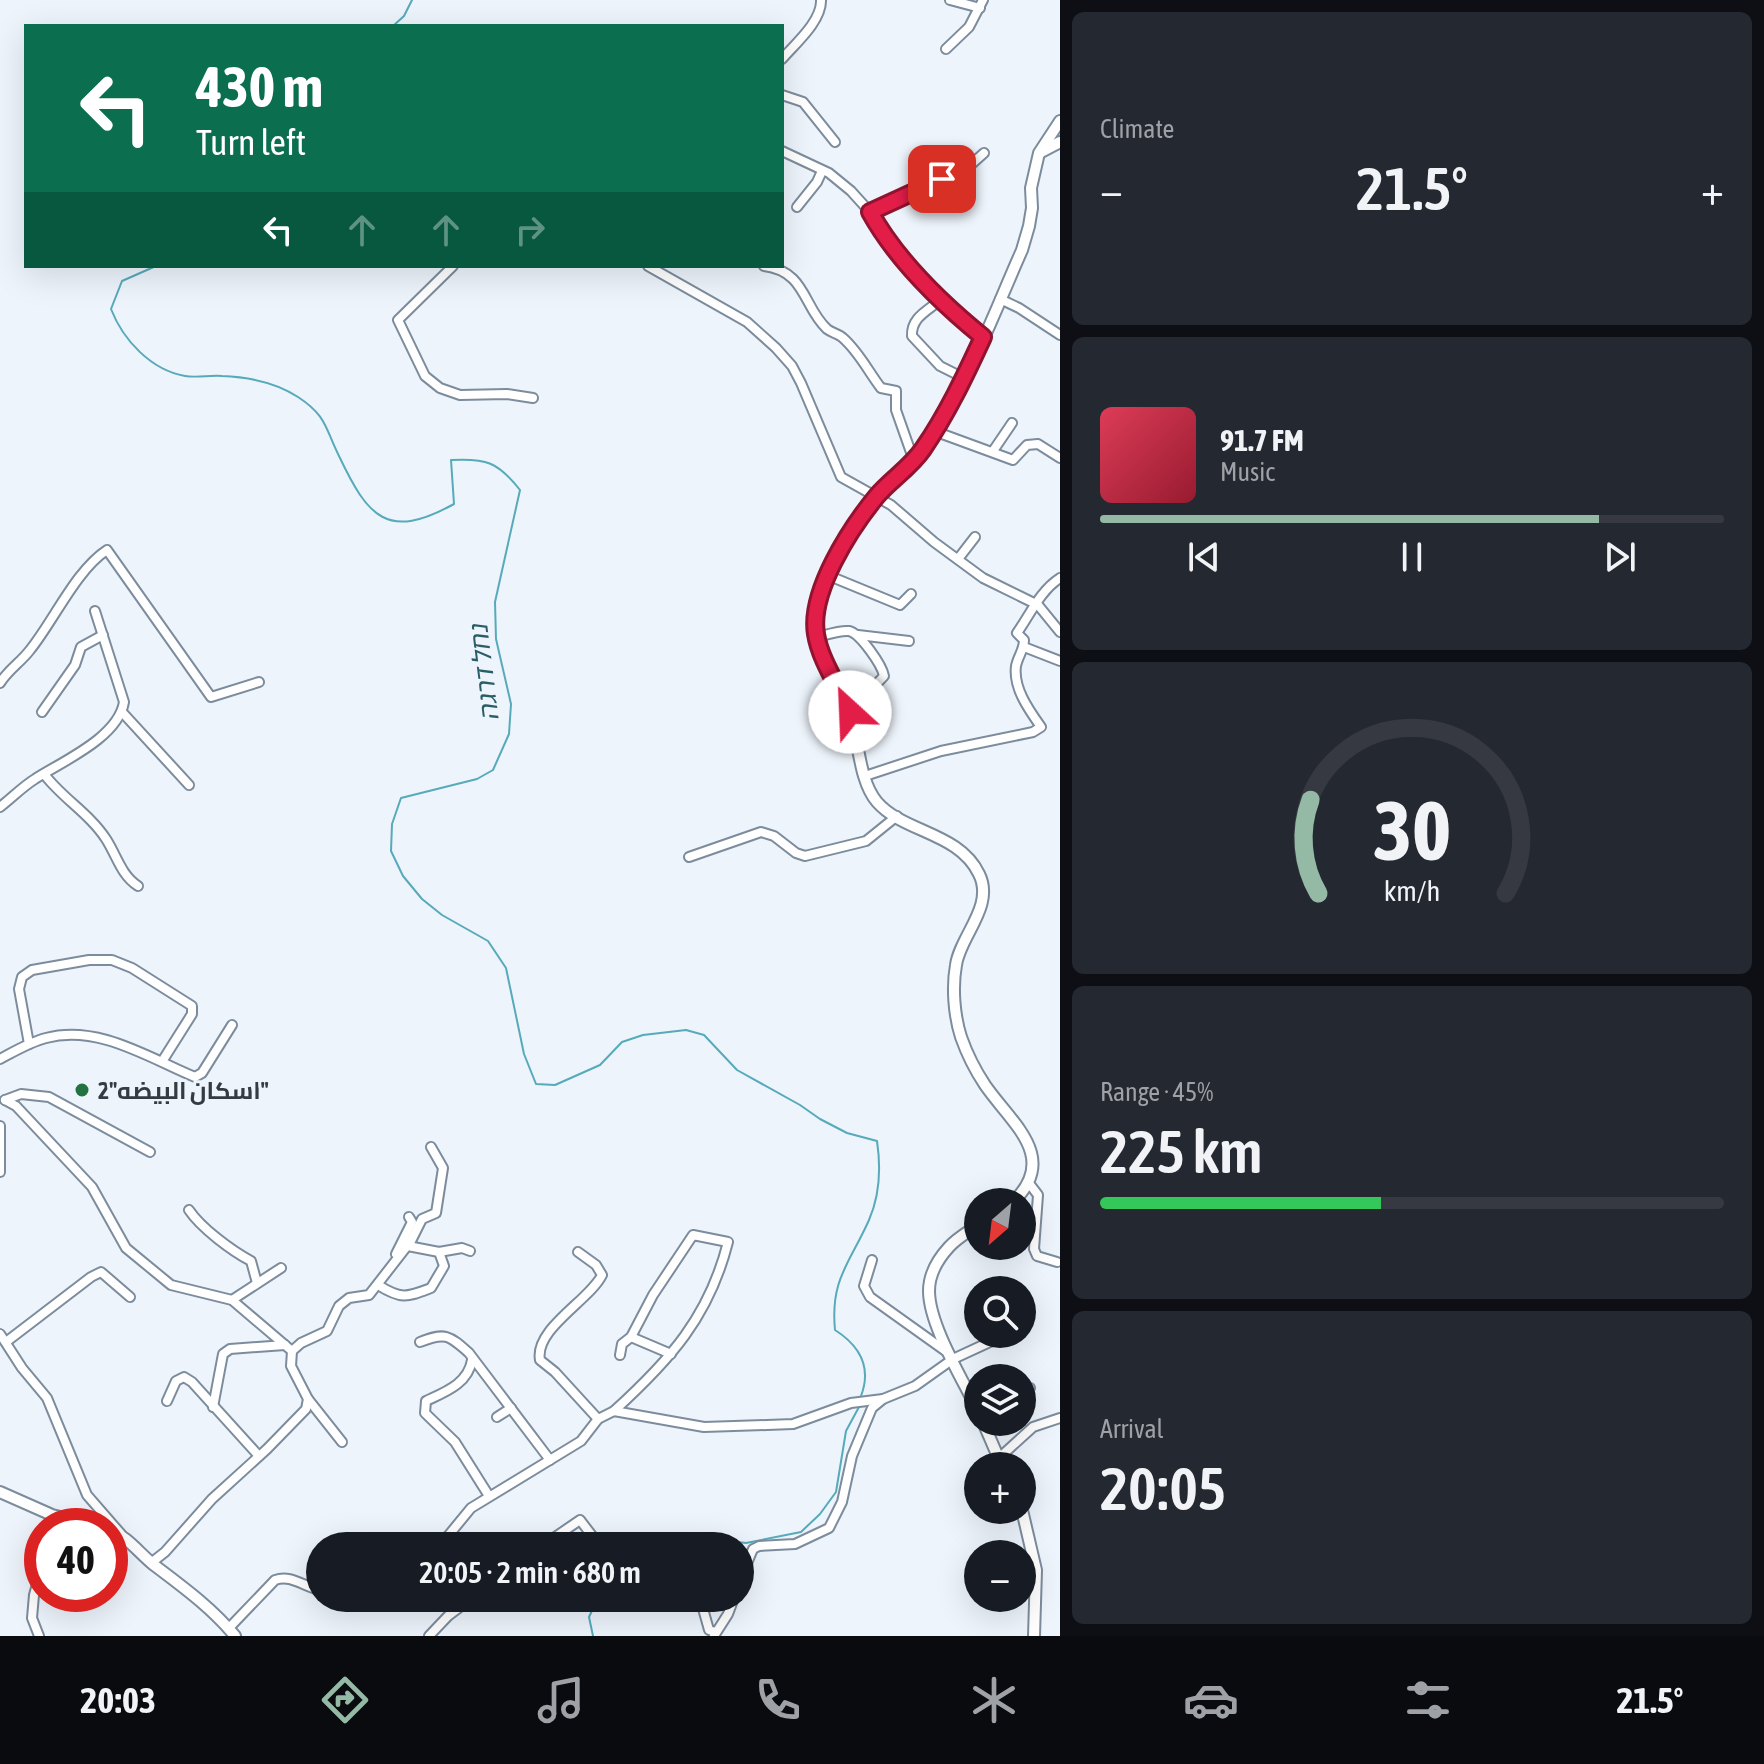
<!DOCTYPE html>
<meta charset="utf-8">
<style>
body{margin:0;font-family:"Asap Condensed",Cairo,"Noto Sans Hebrew",sans-serif;background:#242831;color:#f1f3f6;height:100vh;display:flex;flex-direction:column;font-size:30px;white-space:nowrap}
*{box-sizing:border-box;margin:0}
p{font-size:26px;color:#9ea1a6}
.icon{flex:none;width:44px;height:44px;fill:none;stroke:currentColor;stroke-width:2;stroke-linecap:round;stroke-linejoin:round}
.map{position:relative;flex:1;overflow:hidden}
.drawer{display:flex;flex-direction:column;gap:12px;padding:12px;background:#0d0f14;width:704px}
.drawer>*{flex:none}
.guide{position:absolute;left:24px;top:24px;width:760px;height:244px;border-radius:0px;box-shadow:0 8px 32px #0002;background:#0b6e4f;color:#fff;overflow:hidden}
.needle{width:52px;rotate:208deg}
.tools{position:absolute;left:964px;top:1188px;display:grid;gap:16px}
.tools a{display:grid;place-items:center;width:72px;height:72px;border-radius:50%;background:#171b24;box-shadow:0 8px 32px #0002;font-size:40px}
.speed{position:absolute;left:24px;top:1508px;display:flex;gap:16px;font-size:40px;font-weight:700;text-align:center}
.speed>*{display:grid;place-content:center;width:104px;height:104px;border-radius:50%;background:#171b24;box-shadow:0 8px 32px #0002;line-height:1}
.speed .limit{border:12px solid #d22;background:#fff;color:#111}
.pin{position:absolute;display:grid;place-items:center;width:68px;height:68px;color:#fff;margin:-34px;border-radius:16px;box-shadow:0 4px 12px #0006}
.me{position:absolute;width:88px;margin:-44px;rotate:335deg;stroke-linejoin:round;filter:drop-shadow(0 0 6px #0008)}
.turn{display:flex;align-items:center;gap:28px;height:168px;padding:0 40px;font-size:36px}
.turn .icon{width:104px;height:104px;stroke-width:2.5}
.turn b{display:block;font-size:56px;line-height:68px}
.lanes{display:flex;align-items:center;height:76px;padding:0 40px;background:#0003;justify-content:center;gap:40px;direction:ltr}
.lanes .off{opacity:.35}
.big{font-size:60px;font-weight:600;line-height:1.1}
.drawer .widget{flex:1;display:flex;flex-direction:column;justify-content:center;gap:12px;min-width:0;padding:0 28px;border-radius:12px;background:#242831}
.drawer .dial{align-items:center;gap:0}
.dial svg{height:208px;overflow:visible;fill:none;stroke:#363941;stroke-width:7;stroke-linecap:round;text-anchor:middle}
.dial text{fill:#f1f3f6;stroke:none}
.song{display:flex;align-items:center;gap:24px}
.cover{width:96px;height:96px;border-radius:12px;background:linear-gradient(135deg,hsl(350 70% 55%),hsl(350 70% 35%))}
.played{height:8px;border-radius:4px;background:linear-gradient(90deg,#94b9a5 80%,#363941 80%)}
.keys{display:flex;justify-content:space-around;direction:ltr}
.heat{display:flex;justify-content:space-between;align-items:center;font-size:44px;direction:ltr}
.charge{height:12px;border-radius:6px;background:linear-gradient(90deg,#34c759 45%,#363941 0)}
.trip{position:absolute;left:306px;top:1532px;width:448px;height:80px;border-radius:40px;background:#171b24;box-shadow:0 8px 32px #0002;font-weight:600;line-height:80px;text-align:center}
.menu{display:flex;height:128px;justify-content:space-around;align-items:center;background:#090b0e;color:#9ea1a6}
.menu .icon{width:56px;height:56px}
.menu .active{color:#94b9a5}
.menu b{font-size:36px;color:#f1f3f6}
main{display:flex;flex:1;min-height:0}
.map>svg:first-child{display:block}
.lines{fill:none;stroke-linecap:round;stroke-linejoin:round}
.stream{stroke:#56aaba;stroke-width:2}
.minor-casing{stroke:#7c8c9d;stroke-width:12}
.tertiary-casing{stroke:#7c8c9d;stroke-width:14}
.minor{stroke:#fff;stroke-width:8}
.tertiary{stroke:#fff;stroke-width:10}
.route-casing{stroke:#92132f;stroke-width:20}
.route{stroke:#e11d48;stroke-width:14}
.poi-dot{fill:#237241;stroke:#edf4fb;stroke-width:3}
.labels{text-anchor:middle;dominant-baseline:central;stroke-width:6;stroke-linejoin:round;paint-order:stroke}
.poi-label{font-size:24px;font-weight:bold;fill:#343b42;stroke:#edf4fb;text-anchor:start}
.water-label{font-size:26px;font-style:italic;fill:#2b5d66;stroke:#edf4fb}
</style>
<main>
<div class="map">
<svg width="1060" height="1636" viewBox="0 0 1060 1636">
<rect width="100%" height="100%" fill="#edf4fb"/>
<g class="lines">
<!-- stream -->
<g class="stream">
<path d="M 393,26 L 404,16 L 412,0"/>
<path d="M 156,266 L 122,281 L 111,309 C 123,340 151,370 185,376 C 197,378 210,375 222,376 C 248,377 275,382 298,397 C 327,416 325,428 339,456 C 368,517 387,541 454,504 L 451,460 C 486,458 498,462 520,490 L 495,602 L 496,639 L 511,704 L 509,734 L 493,770 L 477,779 L 401,798 L 392,824 L 391,851 L 403,876 L 422,899 L 442,915 L 488,941 L 506,968 L 524,1054 L 536,1084 L 555,1085 L 600,1065 L 622,1042 L 643,1035 L 686,1030 L 704,1035 L 737,1070 L 800,1105 L 820,1119 L 847,1133 L 877,1141 C 881,1168 880,1195 869,1220 C 850,1263 830,1279 835,1330 C 860,1346 872,1367 861,1396"/>
<path d="M 671,1546 L 698,1537 L 746,1543 L 801,1532 L 820,1514 L 836,1492 L 846,1431 L 859,1407"/>
<path d="M 593,1636 L 589,1617 L 598,1598"/>
</g>
<!-- minor casing -->
<g class="minor-casing">
<g id="minor">
<path d="M 950,0 L 980,8"/>
<path d="M 946,49 L 969,27 L 983,0"/>
<path d="M 782,59 C 795,44 822,21 821,0"/>
<path d="M 782,95 L 803,102 L 835,142"/>
<path d="M 782,151 L 829,173 L 851,191 L 870,212 L 881,231 L 939,301 L 983,337"/>
<path d="M 797,207 L 817,182 L 822,171"/>
<path d="M 870,212 L 966,169 L 984,153"/>
<path d="M 453,266 L 398,320 L 425,376 L 440,388 L 460,395 L 507,394 L 533,398"/>
<path d="M 648,266 L 747,322 L 776,348 L 792,366 L 801,383 L 841,477 L 891,505 L 934,542 L 983,578 L 1038,605 L 1060,632"/>
<path d="M 764,266 C 806,271 803,307 827,329 C 832,333 839,334 843,338 C 859,352 868,371 881,388 L 896,391 L 896,410 L 914,461"/>
<path d="M 1000,299 L 1019,308 L 1060,335"/>
<path d="M 939,301 C 927,311 911,318 912,336 L 940,366 L 964,378"/>
<path d="M 934,431 L 1013,460 L 1027,445 L 1038,444 L 1060,458"/>
<path d="M 993,451 L 1012,423"/>
<path d="M 958,559 L 975,537"/>
<path d="M 827,575 L 900,605 L 911,594"/>
<path d="M 858,635 L 909,641"/>
<path d="M 817,637 C 826,635 839,630 849,631 C 860,633 882,665 884,676 L 850,712"/>
<path d="M 1024,647 L 1060,661"/>
<path d="M 0,683 C 8,670 21,662 30,650 C 53,622 76,570 107,550 L 211,697 L 259,682"/>
<path d="M 42,712 L 75,665 L 81,647 L 103,635"/>
<path d="M 122,712 L 189,785"/>
<path d="M 44,774 C 62,798 90,814 106,839 C 117,856 121,875 138,886"/>
<path d="M 865,776 L 941,751 L 1033,732 L 1041,727 C 1029,710 1013,688 1016,666 C 1018,656 1024,650 1024,640 L 1017,633 C 1031,613 1040,591 1060,578"/>
<path d="M 0,807 C 12,798 22,787 35,779 C 61,762 118,738 124,702 L 95,611"/>
<path d="M 689,857 L 761,832 L 774,836 L 796,853 L 805,856 L 866,841 L 897,816"/>
<path d="M 29,1044 L 19,989 L 22,977 L 32,970 L 89,960 L 112,960 L 132,968 L 192,1006 L 192,1014 L 163,1060"/>
<path d="M 0,1059 C 15,1051 30,1042 46,1038 C 98,1024 149,1058 195,1077 L 202,1073 L 232,1025"/>
<path d="M 5,1100 L 16,1106 L 92,1187 L 126,1248 L 171,1285 L 232,1300 L 292,1351"/>
<path d="M 5,1100 L 21,1094 L 49,1097 L 150,1152"/>
<path d="M 0,1126 L 0,1172"/>
<path d="M 1028,1182 L 1038,1195 L 1034,1249 L 1037,1256 L 1057,1262"/>
<path d="M 189,1210 C 201,1228 232,1251 251,1261 L 257,1283"/>
<path d="M 408,1246 L 439,1252 L 462,1248 L 470,1251"/>
<path d="M 578,1252 L 596,1265 L 602,1275 C 590,1300 534,1329 540,1360 L 555,1372 L 598,1419"/>
<path d="M 396,1254 L 412,1222 L 409,1217"/>
<path d="M 872,1260 L 864,1286 L 870,1297 L 947,1352"/>
<path d="M 378,1285 C 402,1300 407,1297 431,1288 L 444,1266 L 439,1252"/>
<path d="M 232,1300 L 281,1268"/>
<path d="M 977,1309 L 978,1311"/>
<path d="M 0,1334 L 22,1368 L 47,1398 L 87,1495 L 121,1534"/>
<path d="M 631,1337 L 671,1354"/>
<path d="M 6,1342 L 91,1277 L 101,1272 L 130,1297"/>
<path d="M 420,1342 C 445,1332 449,1335 469,1353 L 550,1460"/>
<path d="M 472,1360 C 468,1384 445,1392 426,1401 L 425,1413 L 455,1442 L 489,1496"/>
<path d="M 1022,1390 L 1030,1388"/>
<path d="M 308,1399 L 342,1442"/>
<path d="M 167,1401 L 176,1381 L 184,1377 L 192,1382 L 259,1456"/>
<path d="M 213,1407 L 223,1354 L 230,1349 L 285,1345"/>
<path d="M 614,1411 C 670,1360 709,1317 728,1242 L 693,1235 L 653,1295 L 631,1337 L 622,1344 L 620,1355"/>
<path d="M 497,1417 L 511,1408"/>
<path d="M 999,1458 L 1033,1427 L 1060,1418"/>
<path d="M 448,1536 L 457,1546"/>
<path d="M 436,1546 L 448,1536 L 471,1508 L 581,1441 L 598,1419 L 614,1411 L 704,1427 L 767,1425 L 793,1424 L 851,1403 L 883,1399"/>
<path d="M 542,1546 L 580,1520 L 600,1546"/>
<path d="M 151,1563 L 165,1552 L 212,1499 L 267,1449 L 306,1409 L 308,1399 L 291,1366 L 292,1351 L 301,1343 L 327,1331 L 339,1306 L 349,1298 L 369,1295 L 411,1241 L 422,1219 L 436,1213 L 443,1168 L 431,1147"/>
<path d="M 740,1580 L 753,1549 L 759,1546 L 795,1544 L 829,1528 L 842,1502 L 852,1456 L 872,1408 L 883,1399 L 915,1386 L 953,1359 L 1007,1334"/>
<path d="M 700,1598 L 709,1630 L 715,1632"/>
<path d="M 229,1628 L 275,1580 C 291,1574 304,1587 320,1590"/>
<path d="M 39,1636 L 32,1618 L 34,1595 L 42,1566"/>
<path d="M 429,1636 L 448,1616 L 472,1598"/>
<path d="M 714,1636 L 728,1614 L 734,1598"/>
</g>
</g>
<!-- tertiary casing -->
<g class="tertiary-casing">
<g id="tertiary">
<path d="M 1041,152 L 1060,142"/>
<path d="M 1013,1202 C 1060,1157 1011,1123 985,1085 C 975,1070 967,1054 961,1037 C 954,1015 952,987 956,965 C 960,936 995,906 979,874 C 959,832 904,833 877,802 C 858,780 859,737 849,710 C 840,685 819,660 816,633 C 810,591 850,529 876,498 C 889,482 906,471 919,455 C 933,436 945,414 957,393 C 982,348 1001,297 1022,250 L 1029,226 L 1032,208 L 1031,188 L 1039,153 L 1060,121"/>
<path d="M 978,1225 C 968,1232 957,1238 949,1247 C 938,1259 929,1275 929,1291 C 929,1325 963,1380 978,1411"/>
<path d="M 983,1422 L 1002,1466"/>
<path d="M 0,1492 L 52,1515 L 97,1526"/>
<path d="M 1022,1510 L 1036,1570 L 1034,1636"/>
<path d="M 110,1530 C 128,1537 139,1553 154,1565 C 183,1587 212,1608 235,1636"/>
</g>
</g>
<!-- minor -->
<use href="#minor" class="minor"/>
<!-- tertiary -->
<use href="#tertiary" class="tertiary"/>
</g>
<g class="lines">
<!-- route casing -->
<g class="route-casing">
<path id="route" d="M 850,712 C 839,687 820,660 816,634 C 809,592 850,529 876,497 C 890,480 910,468 923,449 C 947,414 965,376 983,337 C 940,302 897,261 870,212 L 942,179"/>
</g>
<!-- route -->
<use href="#route" class="route"/>
</g>
<!-- markers -->
<circle class="poi-dot" cx="82" cy="1090" r="8"/>
<g class="labels">
<!-- poi labels -->
<g class="poi-label">
<text x="98" y="1090">اسكان البيضه"2"</text>
</g>
<!-- water labels -->
<g class="water-label">
<text transform="translate(484 673) rotate(-97)">נחל דרגה</text>
</g>
</g>
</svg>
<div class="tools">
<a><svg class="needle" viewBox="-14 -14 28 28"><path d="M0-13l5 13h-10z" fill="#e53935"/><path d="M0 13l5-13h-10z" fill="#9ea1a6"/></svg></a>
<a><svg class="icon" aria-label="search" viewBox="0 0 24 24"><circle cx="10" cy="10" r="6"/><path d="M15 15l6 6"/></svg></a>
<a><svg class="icon" aria-label="layers" viewBox="0 0 24 24"><path d="M12 4l9 5-9 5-9-5zM3 14l9 5 9-5"/></svg></a>
<a>+</a>
<a>−</a>
</div>
<div class="speed"><div class="limit">40</div></div>
<div class="pin" style="left:942px;top:179px;background:#d93025"><svg class="icon" aria-label="arrive" viewBox="0 0 24 24"><path d="M6 21V4h12l-3 4 3 4H6"/></svg></div>
<svg class="me" style="left:850px;top:712px" viewBox="-20 -20 40 40"><circle r="19" fill="#fff"/><path d="M0-13L10 11 0 6-10 11z" fill="#e11d48"/></svg>
<div class="trip">20:05 · 2 min · 680 m</div>
<div class="guide">
<div class="turn"><svg class="icon" aria-label="left" viewBox="0 0 24 24"><path d="M17 20v-9H6M10 6l-5 5 5 5"/></svg><div><b>430 m</b>Turn left</div></div>
<div class="lanes"><svg class="icon" aria-label="left" viewBox="0 0 24 24"><path d="M17 20v-9H6M10 6l-5 5 5 5"/></svg><svg class="icon off" aria-label="ahead" viewBox="0 0 24 24"><path d="M12 20V5M6 11l6-6 6 6"/></svg><svg class="icon off" aria-label="ahead" viewBox="0 0 24 24"><path d="M12 20V5M6 11l6-6 6 6"/></svg><svg class="icon off" aria-label="right" viewBox="0 0 24 24"><path d="M7 20v-9h11M14 6l5 5-5 5"/></svg></div>
</div>
</div>
<section class="drawer">
<div class="widget"><p>Climate</p>
<div class="heat"><a>−</a><b class="big">21.5°</b><a>+</a></div>
</div>
<div class="widget">
<div class="song"><i class="cover"></i><div><b>91.7 FM</b><p>Music</p></div></div>
<div class="played"></div>
<div class="keys"><svg class="icon" aria-label="previous" viewBox="0 0 24 24"><path d="M18 5L8 12l10 7zM5 5v14"/></svg><svg class="icon" aria-label="pause" viewBox="0 0 24 24"><path d="M8 5v14M16 5v14"/></svg><svg class="icon" aria-label="next" viewBox="0 0 24 24"><path d="M6 5l10 7-10 7zM19 5v14"/></svg></div>
</div>
<div class="widget dial"><svg viewBox="0 0 100 80">
<path d="M14 69A42 42 0 1 1 86 69"/>
<path d="M14 69A42 42 0 0 1 11 33" stroke="#94b9a5"/>
<text x="50" y="56" font-size="32" font-weight="700">30</text>
<text x="50" y="72" font-size="11">km/h</text>
</svg></div>
<div class="widget"><p>Range · 45%</p><b class="big">225 km</b><div class="charge"></div></div>
<div class="widget"><p>Arrival</p><b class="big">20:05</b></div>
</section>
</main>
<nav class="menu">
<b>20:03</b>
<svg class="icon active" aria-label="directions" viewBox="0 0 24 24"><path d="M12 3l9 9-9 9-9-9zM9 14v-3h6M13 9l2 2-2 2"/></svg>
<svg class="icon" aria-label="music" viewBox="0 0 24 24"><path d="M9 18V5l10-2v13"/><circle cx="6" cy="18" r="3"/><circle cx="16" cy="16" r="3"/></svg>
<svg class="icon" aria-label="phone" viewBox="0 0 24 24"><path d="M5 4h4l2 5-3 2q2 4 5 5l2-3 5 2v4C11 20 4 13 5 4z"/></svg>
<svg class="icon" aria-label="climate" viewBox="0 0 24 24"><path d="M12 3v18M4 7l16 10M4 17L20 7"/></svg>
<svg class="icon" aria-label="car" viewBox="0 0 24 24"><path d="M5 17H2v-5l4-1 3-4h7l3 4 3 1v5h-3M9 17h6M6 11h13"/><circle cx="7" cy="17" r="2"/><circle cx="17" cy="17" r="2"/></svg>
<svg class="icon" aria-label="filters" viewBox="0 0 24 24"><path d="M4 7h16M4 17h16"/><circle cx="9" cy="7" r="2"/><circle cx="15" cy="17" r="2"/></svg>
<b>21.5°</b>
</nav>
